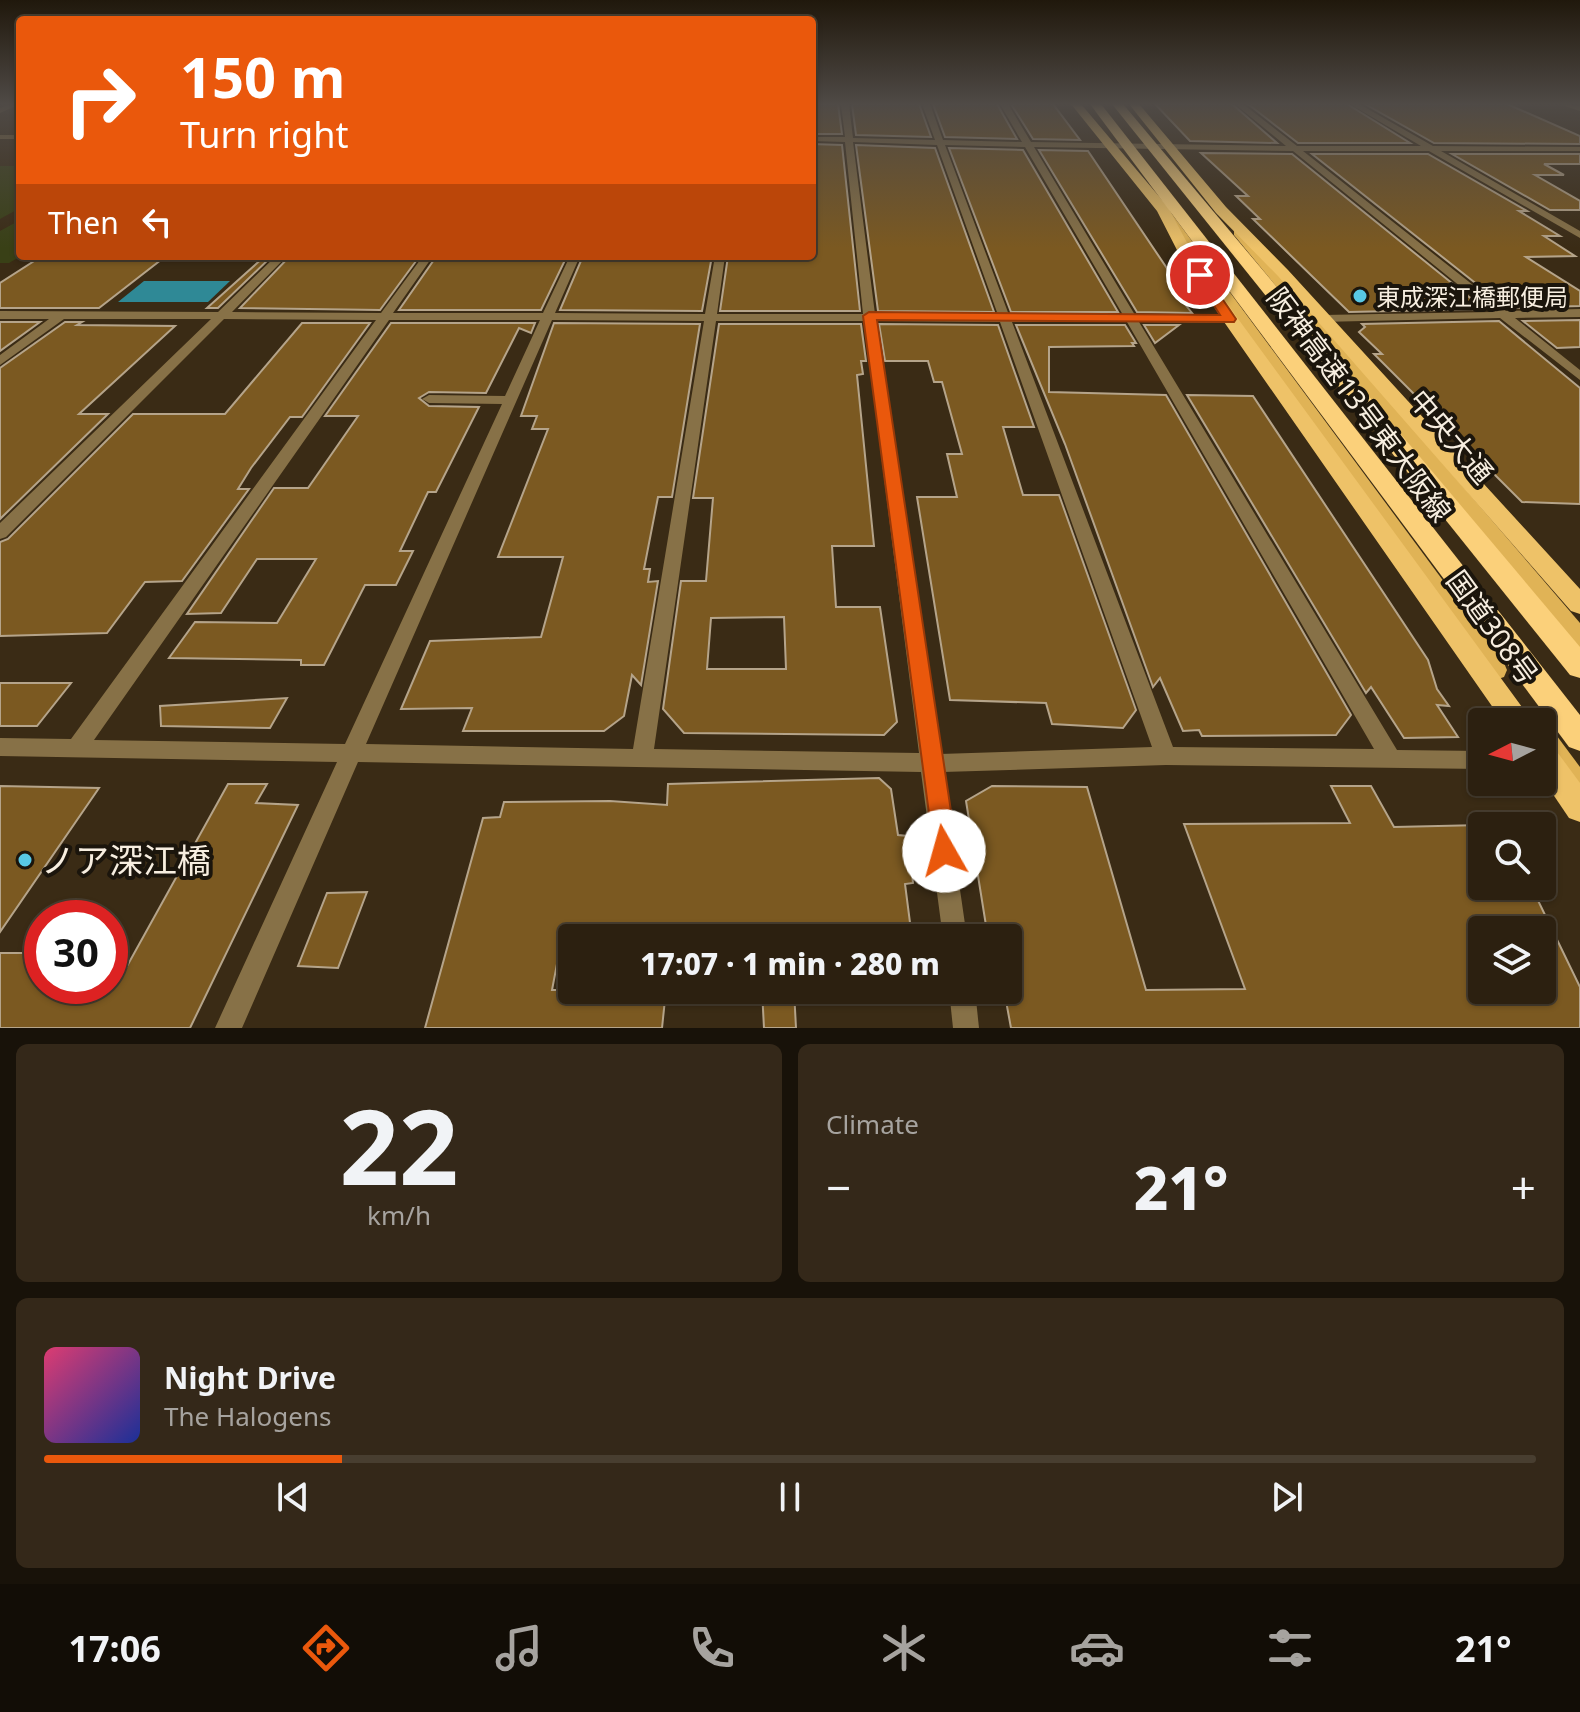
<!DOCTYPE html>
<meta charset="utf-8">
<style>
body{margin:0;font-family:"Noto Sans","Noto Sans JP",sans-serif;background:#342819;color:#f1f3f6;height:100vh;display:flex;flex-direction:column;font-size:30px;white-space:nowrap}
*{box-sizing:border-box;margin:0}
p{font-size:26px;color:#a6a39f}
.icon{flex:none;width:44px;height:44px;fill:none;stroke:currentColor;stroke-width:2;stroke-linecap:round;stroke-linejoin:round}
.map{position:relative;height:1028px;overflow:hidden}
.details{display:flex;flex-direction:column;gap:16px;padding:16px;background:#181209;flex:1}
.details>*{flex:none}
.top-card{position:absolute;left:16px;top:16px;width:800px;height:244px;border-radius:8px;box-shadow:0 2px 6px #0004,0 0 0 2px #483e30;background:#ea580c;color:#fff;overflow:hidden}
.needle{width:52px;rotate:264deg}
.fabs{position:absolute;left:1468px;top:708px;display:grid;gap:16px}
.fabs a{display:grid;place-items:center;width:88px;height:88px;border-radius:8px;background:#2c2010;box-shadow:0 2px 6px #0004,0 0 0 2px #483e30;font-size:40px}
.speed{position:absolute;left:24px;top:900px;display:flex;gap:16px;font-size:40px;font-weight:700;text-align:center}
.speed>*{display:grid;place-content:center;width:104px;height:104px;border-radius:50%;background:#2c2010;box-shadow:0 2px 6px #0004,0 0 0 2px #483e30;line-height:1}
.speed .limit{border:12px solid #d22;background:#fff;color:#111}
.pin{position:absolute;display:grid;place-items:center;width:68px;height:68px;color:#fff;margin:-34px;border:4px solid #fff;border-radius:50%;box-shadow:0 2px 8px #0007}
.me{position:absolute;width:88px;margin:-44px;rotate:353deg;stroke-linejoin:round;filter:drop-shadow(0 0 6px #0008)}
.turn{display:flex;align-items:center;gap:28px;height:168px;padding:0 32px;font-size:36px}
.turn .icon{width:104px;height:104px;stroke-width:2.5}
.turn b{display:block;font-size:56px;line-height:68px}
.then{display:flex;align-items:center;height:76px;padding:0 32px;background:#0003;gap:16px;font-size:30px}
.big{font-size:60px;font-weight:800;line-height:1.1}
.details .tile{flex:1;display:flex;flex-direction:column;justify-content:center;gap:12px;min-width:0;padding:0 28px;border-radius:12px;background:#342819}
.details .dial{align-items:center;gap:0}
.dial b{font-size:104px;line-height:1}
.song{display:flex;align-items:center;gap:24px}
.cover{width:96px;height:96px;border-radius:12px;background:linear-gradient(135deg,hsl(340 70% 55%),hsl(230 70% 35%))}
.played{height:8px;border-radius:4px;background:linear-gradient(90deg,#ea580c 20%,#483e30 20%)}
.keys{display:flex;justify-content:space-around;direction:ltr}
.heat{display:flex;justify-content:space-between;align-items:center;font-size:44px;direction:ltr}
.details .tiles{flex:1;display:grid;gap:16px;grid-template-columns:1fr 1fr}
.tile:last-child{grid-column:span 2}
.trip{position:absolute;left:558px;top:924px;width:464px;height:80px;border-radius:8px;background:#2c2010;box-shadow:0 2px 6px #0004,0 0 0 2px #483e30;font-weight:800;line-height:80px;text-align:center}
.dock{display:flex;height:128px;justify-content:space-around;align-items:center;background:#120d06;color:#a6a39f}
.dock .icon{width:56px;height:56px}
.dock .active{color:#ea580c}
.dock b{font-size:36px;color:#f1f3f6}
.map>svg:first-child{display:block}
.green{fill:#394016}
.water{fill:#2f8996}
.building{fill:#7b5921;stroke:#b5a48a;stroke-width:2;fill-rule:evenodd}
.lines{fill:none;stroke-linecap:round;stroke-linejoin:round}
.minor{fill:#877147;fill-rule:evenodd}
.primary{fill:#e0b356;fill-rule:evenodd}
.trunk{fill:#eec268;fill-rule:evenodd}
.motorway{fill:#fbd07a;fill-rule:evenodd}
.route{fill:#ea580c;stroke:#983908;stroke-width:2}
.poi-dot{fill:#58c8e4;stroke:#1b150c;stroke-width:3}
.labels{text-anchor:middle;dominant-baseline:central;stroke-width:8;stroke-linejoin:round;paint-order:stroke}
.far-poi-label{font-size:24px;fill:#f7eee0;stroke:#1b150c;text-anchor:start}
.street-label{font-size:28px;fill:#f7eee0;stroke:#1b150c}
.near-poi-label{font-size:34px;fill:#f7eee0;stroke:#1b150c;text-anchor:start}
</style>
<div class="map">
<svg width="1580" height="1028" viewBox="0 0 1580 1028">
<rect width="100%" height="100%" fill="#3a2b15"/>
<!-- green -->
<g class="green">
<path d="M 0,166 L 20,166 L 20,208 L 0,219 Z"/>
<path d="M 20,220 L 21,256 L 9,263 L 0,263 L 0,231 Z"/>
</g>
<!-- water -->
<path class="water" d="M 144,281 L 230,281 L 208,302 L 118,302 Z"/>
<!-- building -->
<g class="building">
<path d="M 812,104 L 838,104 L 842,134 L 812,134 Z"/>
<path d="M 852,104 L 919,104 L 931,137 L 856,135 Z"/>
<path d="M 933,104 L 997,104 L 1017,139 L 945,137 Z"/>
<path d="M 1011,104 L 1053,104 L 1080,140 L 1033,139 Z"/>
<path d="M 1155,104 L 1232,104 L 1277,143 L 1190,141 Z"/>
<path d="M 1248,104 L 1347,104 L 1410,143 L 1298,143 Z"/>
<path d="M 1365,104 L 1507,104 L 1580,136 L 1580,144 L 1434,143 Z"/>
<path d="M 812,144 L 842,145 L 860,311 L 720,311 L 728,256 L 812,256 Z"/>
<path d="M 856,145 L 935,148 L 994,312 L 878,311 Z"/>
<path d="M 949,148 L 1023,150 L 1118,312 L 1011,312 Z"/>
<path d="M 1039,150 L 1088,151 L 1189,301 L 1184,303 L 1192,313 L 1137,312 Z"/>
<path d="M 1201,153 L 1292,154 L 1484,309 L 1349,312 L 1253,219 L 1260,219 L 1236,196 L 1248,196 Z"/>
<path d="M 1312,154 L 1428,154 L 1527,211 L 1519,211 L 1560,236 L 1544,236 L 1575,256 L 1526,257 L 1580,291 L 1580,306 L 1507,308 Z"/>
<path d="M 1452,154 L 1580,154 L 1580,164 L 1544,164 L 1564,175 L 1535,175 L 1580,201 L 1580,210 L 1550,210 Z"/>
<path d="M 42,256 L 166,256 L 99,308 L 0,308 L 0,283 Z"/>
<path d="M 265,256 L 272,256 L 218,308 L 207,308 Z"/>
<path d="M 290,256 L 325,256 L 419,257 L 380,310 L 240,308 Z"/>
<path d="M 441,256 L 567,256 L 541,310 L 399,310 L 436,257 Z"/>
<path d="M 583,256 L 712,256 L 702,311 L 560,310 Z"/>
<path d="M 1580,320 L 1580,347 L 1557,348 L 1523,321 Z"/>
<path d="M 1499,321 L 1580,388 L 1580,504 L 1522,502 L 1374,354 L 1382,354 L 1359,332 L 1365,327 L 1362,324 Z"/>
<path d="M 0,322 L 40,322 L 0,351 Z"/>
<path d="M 65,322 L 82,322 L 77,325 L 175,326 L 79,414 L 108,414 L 0,519 L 0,368 Z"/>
<path d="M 302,323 L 370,323 L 302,417 L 290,417 L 251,468 L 238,489 L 249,489 L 182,581 L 145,582 L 107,633 L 0,636 L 0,542 L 8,539 L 133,414 L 225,414 Z"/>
<path d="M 391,323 L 535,323 L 531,333 L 519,328 L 486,393 L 429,392 L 419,398 L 429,406 L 479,407 L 436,492 L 428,492 L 400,551 L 413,551 L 396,585 L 365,585 L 324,665 L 301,665 L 301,660 L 169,658 L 195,622 L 277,623 L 316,559 L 257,559 L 221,613 L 187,614 L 274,488 L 308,488 L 358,416 L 325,416 Z"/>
<path d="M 554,323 L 700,324 L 672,497 L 658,497 L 644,569 L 650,569 L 648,582 L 658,581 L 641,685 L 632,675 L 624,716 L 604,731 L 463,731 L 472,708 L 401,709 L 430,641 L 541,637 L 563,557 L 498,557 L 548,429 L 532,429 L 537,416 L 521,416 Z"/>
<path d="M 719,324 L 861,324 L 866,361 L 861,361 L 863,374 L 857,375 L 874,546 L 832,546 L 836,607 L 880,607 L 897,722 L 884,735 L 684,733 L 663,709 L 681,581 L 706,581 L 713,498 L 693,498 ZM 784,617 L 786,669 L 707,669 L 711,618 Z"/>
<path d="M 879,324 L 998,325 L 1034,427 L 1003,427 L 1023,495 L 1059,495 L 1136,710 L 1123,728 L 1052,724 L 1046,703 L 950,700 L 917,497 L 957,497 L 947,454 L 962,454 L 942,382 L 934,382 L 928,361 L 885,361 Z"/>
<path d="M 1016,325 L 1125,325 L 1136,343 L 1132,343 L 1134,346 L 1049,347 L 1049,392 L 1166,395 L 1351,715 L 1336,735 L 1202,736 L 1199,730 L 1183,731 L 1160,678 L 1153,687 L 1065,444 Z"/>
<path d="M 1144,325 L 1179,325 L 1155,343 Z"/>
<path d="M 1187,395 L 1253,396 L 1428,660 L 1437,689 L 1449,706 L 1437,705 L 1458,737 L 1404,738 L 1371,687 L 1366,693 Z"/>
<path d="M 0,683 L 71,683 L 37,726 L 0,726 Z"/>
<path d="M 287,698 L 270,728 L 161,726 L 160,706 Z"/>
<path d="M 879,778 L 891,789 L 898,835 L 908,836 L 913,883 L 905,884 L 912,938 L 562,938 L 552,990 L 666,990 L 662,1028 L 425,1028 L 483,818 L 500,817 L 504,802 L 610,801 L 667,805 L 668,784 Z"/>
<path d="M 228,784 L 267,784 L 256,803 L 298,805 L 190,1028 L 0,1028 L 0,953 L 42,953 L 42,986 L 116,986 Z"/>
<path d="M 0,786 L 99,788 L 0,932 Z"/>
<path d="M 992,786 L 1087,787 L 1146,990 L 1245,989 L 1184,824 L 1350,823 L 1331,786 L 1371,786 L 1394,827 L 1482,825 L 1482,886 L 1531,886 L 1580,987 L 1580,1028 L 1011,1028 L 1004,990 L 1008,990 L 1008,938 L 988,938 L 966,801 ZM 1482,930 L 1542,930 L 1542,990 L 1482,990 Z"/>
<path d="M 367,892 L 338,968 L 298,966 L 327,893 Z"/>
<path d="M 762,990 L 794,990 L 796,1028 L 764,1028 Z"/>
</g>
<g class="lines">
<!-- minor -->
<g class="minor">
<path d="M 10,104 L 20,104 L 0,113 L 0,108 Z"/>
<path d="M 841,104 L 849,104 L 853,138 L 935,140 L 922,104 L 930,104 L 943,140 L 1022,142 L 1000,104 L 1008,104 L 1031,142 L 1286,146 L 1235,104 L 1243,104 L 1297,146 L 1421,146 L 1350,104 L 1359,104 L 1433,146 L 1580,147 L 1580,151 L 1441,151 L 1580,231 L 1580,238 L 1429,151 L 1303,151 L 1506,311 L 1580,309 L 1580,317 L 1515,318 L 1580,370 L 1580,380 L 1500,318 L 1319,322 L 1317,319 L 1323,315 L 1492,312 L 1293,151 L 1034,147 L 1135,315 L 1234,316 L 1236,319 L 1230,323 L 1139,322 L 1397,750 L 1482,751 L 1482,769 L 1166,765 L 943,772 L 967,938 L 943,938 L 921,772 L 358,762 L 242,1028 L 215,1028 L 337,762 L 0,756 L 0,738 L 71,739 L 376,320 L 224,319 L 6,537 L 0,539 L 0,523 L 211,319 L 64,319 L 0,365 L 0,355 L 49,319 L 0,319 L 0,311 L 218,312 L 276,256 L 287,256 L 232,312 L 381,313 L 423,256 L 433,256 L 393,313 L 543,313 L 570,256 L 580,256 L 555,313 L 705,314 L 715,256 L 725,256 L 717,314 L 863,314 L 845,142 L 812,141 L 812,137 L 845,137 ZM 853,142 L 937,145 L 998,315 L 875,314 ZM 945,145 L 1025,147 L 1123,315 L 1009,315 ZM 389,320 L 540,320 L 505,396 L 429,395 L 422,399 L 429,403 L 502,404 L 345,744 L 94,740 ZM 552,320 L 704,321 L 633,749 L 366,744 ZM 716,321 L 864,321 L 919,753 L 654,749 ZM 876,321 L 1000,322 L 1152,747 L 940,754 ZM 1012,322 L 1127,322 L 1374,749 L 1173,747 Z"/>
<path d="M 1564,104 L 1580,106 L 1580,111 L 1565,106 Z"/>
<rect x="0" y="135" width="20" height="4"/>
<path d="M 949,990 L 975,990 L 979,1028 L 953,1028 Z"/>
</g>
<!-- primary -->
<g class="primary">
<path d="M 1161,210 L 1169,210 L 1504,663 L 1507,670 L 1504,677 L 1495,680 L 1486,677 L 1161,216 Z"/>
<path d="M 1234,229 L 1242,229 L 1580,623 L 1580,648 L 1572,645 L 1234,235 Z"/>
<path d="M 1542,725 L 1551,728 L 1580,767 L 1580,800 L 1570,797 L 1542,757 Z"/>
</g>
<!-- trunk -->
<g class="trunk">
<path d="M 1071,104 L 1081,104 L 1168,207 L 1192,252 L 1236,316 L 1533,722 L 1503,722 L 1222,319 L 1178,252 L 1157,211 Z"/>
<path d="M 1129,104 L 1139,104 L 1226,207 L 1288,270 L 1580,589 L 1580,614 L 1571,611 L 1278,276 L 1216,213 Z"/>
<path d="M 1542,741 L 1552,745 L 1580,783 L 1580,822 L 1569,818 L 1542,778 Z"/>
</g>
<!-- motorway -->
<g class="motorway">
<path d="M 1090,104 L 1101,104 L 1580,715 L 1580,751 L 1569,747 Z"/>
<path d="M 1112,104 L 1123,104 L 1580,647 L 1580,678 L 1570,675 Z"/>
</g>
</g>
<!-- sky -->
<linearGradient id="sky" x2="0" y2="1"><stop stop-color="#20180c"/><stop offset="0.42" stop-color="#4f4a46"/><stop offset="1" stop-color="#4f4a46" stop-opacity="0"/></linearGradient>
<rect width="1580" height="248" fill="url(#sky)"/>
<!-- route -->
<path class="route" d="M 1196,272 L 1204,272 L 1236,319 L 1234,322 L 877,320 L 957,851 L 953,859 L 944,863 L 935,859 L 863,316 L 869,312 L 1220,315 L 1194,275 Z"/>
<!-- markers -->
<g class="poi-dot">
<circle cx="1360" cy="296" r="8"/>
<circle cx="25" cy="860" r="8"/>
</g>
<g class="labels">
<!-- far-poi labels -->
<g class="far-poi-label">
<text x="1376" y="296">東成深江橋郵便局</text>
</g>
<!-- street labels -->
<g class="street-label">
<text transform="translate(1360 404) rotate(53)">阪神高速13号東大阪線</text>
<text transform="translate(1452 436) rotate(50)">中央大通</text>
<text transform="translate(1493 627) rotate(54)">国道308号</text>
</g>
<!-- near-poi labels -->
<g class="near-poi-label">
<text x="41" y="860">ノア深江橋</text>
</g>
</g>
</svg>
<div class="fabs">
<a><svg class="needle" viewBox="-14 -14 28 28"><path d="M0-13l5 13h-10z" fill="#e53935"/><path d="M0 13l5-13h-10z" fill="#a6a39f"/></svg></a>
<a><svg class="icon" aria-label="search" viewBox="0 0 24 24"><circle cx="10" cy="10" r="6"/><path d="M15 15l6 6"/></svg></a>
<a><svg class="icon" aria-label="layers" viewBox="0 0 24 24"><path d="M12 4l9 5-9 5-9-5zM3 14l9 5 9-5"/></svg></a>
</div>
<div class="speed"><div class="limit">30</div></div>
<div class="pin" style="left:1200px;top:275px;background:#d93025"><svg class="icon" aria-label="arrive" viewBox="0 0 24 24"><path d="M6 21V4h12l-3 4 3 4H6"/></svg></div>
<svg class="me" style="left:944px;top:851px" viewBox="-20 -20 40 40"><circle r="19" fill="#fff"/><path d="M0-13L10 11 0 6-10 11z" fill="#ea580c"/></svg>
<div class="trip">17:07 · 1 min · 280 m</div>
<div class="top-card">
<div class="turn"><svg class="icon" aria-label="right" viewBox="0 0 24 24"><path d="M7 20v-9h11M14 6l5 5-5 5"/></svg><div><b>150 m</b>Turn right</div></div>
<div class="then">Then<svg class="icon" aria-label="left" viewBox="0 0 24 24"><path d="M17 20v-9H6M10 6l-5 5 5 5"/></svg></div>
</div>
</div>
<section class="details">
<div class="tiles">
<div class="tile dial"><b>22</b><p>km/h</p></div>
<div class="tile"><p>Climate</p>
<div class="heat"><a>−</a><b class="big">21°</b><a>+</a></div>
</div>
<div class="tile">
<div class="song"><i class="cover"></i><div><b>Night Drive</b><p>The Halogens</p></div></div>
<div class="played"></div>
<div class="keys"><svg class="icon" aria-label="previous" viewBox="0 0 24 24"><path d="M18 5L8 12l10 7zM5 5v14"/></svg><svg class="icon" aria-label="pause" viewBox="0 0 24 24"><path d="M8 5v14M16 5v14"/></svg><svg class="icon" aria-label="next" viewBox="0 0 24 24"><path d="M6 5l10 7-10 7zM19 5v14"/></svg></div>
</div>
</div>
</section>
<nav class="dock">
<b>17:06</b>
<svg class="icon active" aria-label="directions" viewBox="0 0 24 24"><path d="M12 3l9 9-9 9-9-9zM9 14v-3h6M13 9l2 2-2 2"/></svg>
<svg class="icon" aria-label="music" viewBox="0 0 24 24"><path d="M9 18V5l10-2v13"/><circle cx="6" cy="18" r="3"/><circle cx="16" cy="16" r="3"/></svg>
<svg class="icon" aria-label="phone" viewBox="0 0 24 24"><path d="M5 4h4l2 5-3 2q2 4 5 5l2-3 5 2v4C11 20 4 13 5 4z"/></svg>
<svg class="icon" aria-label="climate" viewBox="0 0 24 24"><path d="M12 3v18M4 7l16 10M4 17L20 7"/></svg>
<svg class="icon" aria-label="car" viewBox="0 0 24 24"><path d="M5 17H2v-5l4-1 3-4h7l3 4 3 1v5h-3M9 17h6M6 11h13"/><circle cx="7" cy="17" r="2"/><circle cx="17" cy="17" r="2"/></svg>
<svg class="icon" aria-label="filters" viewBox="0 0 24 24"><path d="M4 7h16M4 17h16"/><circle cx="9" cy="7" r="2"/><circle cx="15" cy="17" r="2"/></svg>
<b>21°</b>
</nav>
